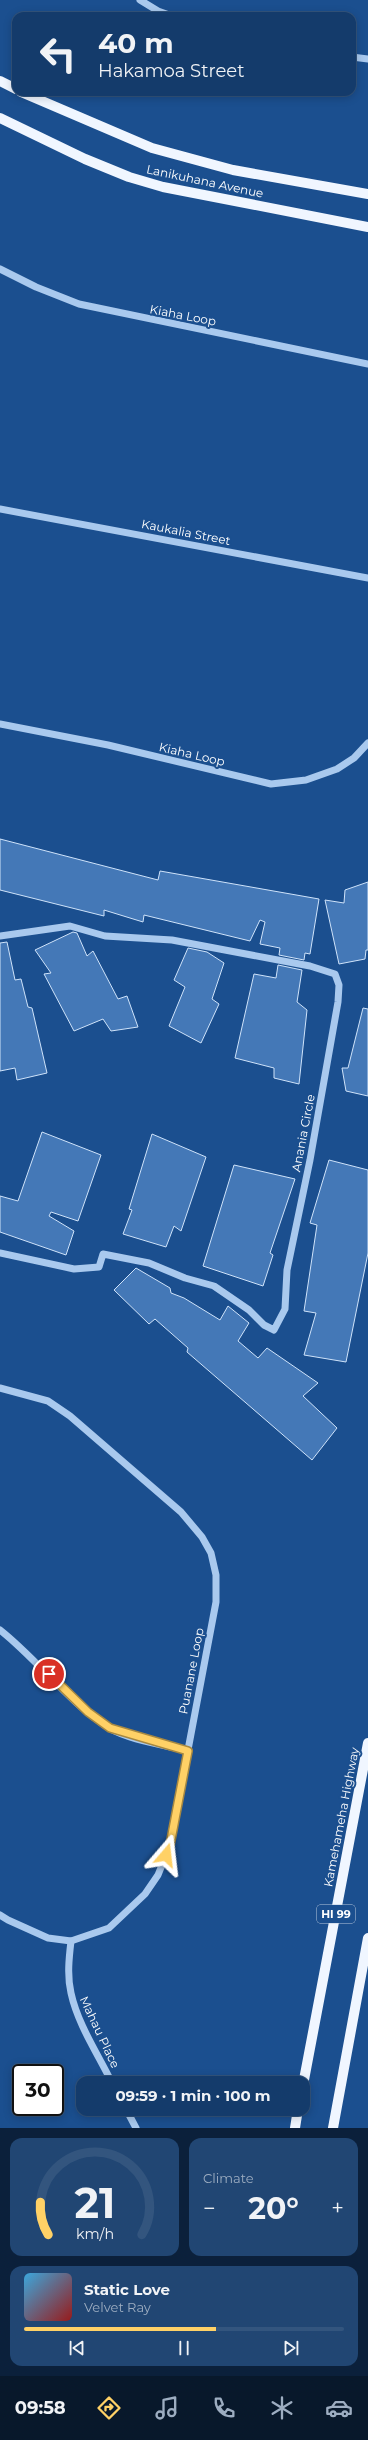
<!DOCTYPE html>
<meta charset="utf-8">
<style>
body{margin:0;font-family:Montserrat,sans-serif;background:#214673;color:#f1f3f6;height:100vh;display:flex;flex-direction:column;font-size:15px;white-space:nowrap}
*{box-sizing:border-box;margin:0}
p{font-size:13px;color:#9dadc1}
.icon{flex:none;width:22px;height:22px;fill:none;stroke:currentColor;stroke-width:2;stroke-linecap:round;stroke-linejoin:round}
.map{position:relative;height:2128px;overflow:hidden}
.drawer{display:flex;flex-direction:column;gap:10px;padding:10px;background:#0b203b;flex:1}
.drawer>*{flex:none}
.guide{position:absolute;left:12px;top:12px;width:344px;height:84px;border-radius:12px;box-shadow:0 2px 10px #0003,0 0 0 1px #33557e;background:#143b6b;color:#f1f3f6;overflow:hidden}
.speed{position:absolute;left:12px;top:2064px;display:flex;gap:8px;font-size:20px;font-weight:700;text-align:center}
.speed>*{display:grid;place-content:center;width:52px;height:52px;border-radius:50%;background:#143b6b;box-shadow:0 2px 10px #0003,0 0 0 1px #33557e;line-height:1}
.speed .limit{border:2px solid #111;border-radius:6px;background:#fff;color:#111}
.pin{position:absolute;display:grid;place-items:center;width:34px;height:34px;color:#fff;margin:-17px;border:2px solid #fff;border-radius:50%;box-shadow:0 1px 4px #0007}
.me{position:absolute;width:44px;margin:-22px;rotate:17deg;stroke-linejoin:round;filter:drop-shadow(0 0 3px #0008)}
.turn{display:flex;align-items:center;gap:14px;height:84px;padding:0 20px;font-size:18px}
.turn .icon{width:52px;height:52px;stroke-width:2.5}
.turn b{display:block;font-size:28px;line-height:34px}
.big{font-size:30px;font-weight:700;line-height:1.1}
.drawer .card{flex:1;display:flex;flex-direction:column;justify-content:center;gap:6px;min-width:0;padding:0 14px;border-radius:12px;background:#214673}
.drawer .dial{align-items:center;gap:0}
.dial svg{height:104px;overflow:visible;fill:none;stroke:#33557e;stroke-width:7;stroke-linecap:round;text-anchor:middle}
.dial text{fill:#f1f3f6;stroke:none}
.song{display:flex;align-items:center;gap:12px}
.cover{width:48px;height:48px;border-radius:6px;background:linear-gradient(135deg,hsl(200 70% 55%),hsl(0 70% 35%))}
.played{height:4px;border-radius:2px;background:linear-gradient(90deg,#ffd166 60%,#33557e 60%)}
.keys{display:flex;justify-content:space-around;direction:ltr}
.heat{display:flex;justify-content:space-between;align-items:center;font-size:22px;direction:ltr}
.drawer .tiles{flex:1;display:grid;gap:10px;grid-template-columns:1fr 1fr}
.card:last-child{grid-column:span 2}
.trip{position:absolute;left:76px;top:2076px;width:234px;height:40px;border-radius:12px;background:#143b6b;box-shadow:0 2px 10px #0003,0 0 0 1px #33557e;font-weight:700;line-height:40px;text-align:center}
.dock{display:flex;height:64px;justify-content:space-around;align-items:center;background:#08182b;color:#9dadc1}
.dock .icon{width:28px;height:28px}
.dock .current{color:#ffd166}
.dock b{font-size:18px;color:#f1f3f6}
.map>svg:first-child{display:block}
.building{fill:#4478b7;stroke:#cfe3fa}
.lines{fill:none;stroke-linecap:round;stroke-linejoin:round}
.minor{stroke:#a9c9ee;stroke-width:7}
.major{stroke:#f0f6ff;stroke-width:10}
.route-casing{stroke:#a68842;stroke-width:10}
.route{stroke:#ffd166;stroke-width:7}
.labels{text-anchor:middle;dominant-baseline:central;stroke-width:4;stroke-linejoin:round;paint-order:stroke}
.shield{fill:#1b4f8f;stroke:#bbcadd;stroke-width:1}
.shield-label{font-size:11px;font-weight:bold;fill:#fff}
.street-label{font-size:12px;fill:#fff;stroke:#1b4f8f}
</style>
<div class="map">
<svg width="368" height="2128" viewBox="0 0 368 2128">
<rect width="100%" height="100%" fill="#1b4f8f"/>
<!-- building -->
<g class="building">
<path d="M 0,839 L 158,880 L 160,871 L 319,899 L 310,954 L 305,953 L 304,960 L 279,955 L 280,948 L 260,944 L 265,922 L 260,920 L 250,941 L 144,915 L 143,922 L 104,910 L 104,916 L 0,890 Z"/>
<path d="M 368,882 L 368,950 L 366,950 L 365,959 L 339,964 L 325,900 L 344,903 L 345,890 Z"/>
<path d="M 73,932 L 77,933 L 87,956 L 93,951 L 118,999 L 127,996 L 138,1027 L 111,1031 L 103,1019 L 74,1031 L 44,974 L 51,973 L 35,950 Z"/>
<path d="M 7,942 L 15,980 L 21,979 L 28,1007 L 32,1008 L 47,1073 L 17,1080 L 15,1068 L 0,1071 L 0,943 Z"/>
<path d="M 188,948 L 207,952 L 224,963 L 212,999 L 219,1004 L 201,1043 L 169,1026 L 185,987 L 174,980 Z"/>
<path d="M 278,965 L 302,970 L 297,1002 L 307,1010 L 299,1084 L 274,1078 L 274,1068 L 235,1058 L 254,974 L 276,978 Z"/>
<path d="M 363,1008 L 368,1009 L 368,1096 L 346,1091 L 342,1068 L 348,1068 Z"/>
<path d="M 42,1132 L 101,1155 L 78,1221 L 51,1212 L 49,1216 L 74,1231 L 66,1255 L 0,1232 L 0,1196 L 18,1201 Z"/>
<path d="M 152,1134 L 206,1157 L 181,1231 L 174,1226 L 166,1247 L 123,1234 L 132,1210 L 129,1209 Z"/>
<path d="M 329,1160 L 368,1170 L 368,1253 L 346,1362 L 304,1355 L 316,1313 L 304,1311 L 317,1225 L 310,1223 Z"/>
<path d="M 234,1165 L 295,1179 L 270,1253 L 273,1255 L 263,1286 L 203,1266 Z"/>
<path d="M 136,1268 L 170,1288 L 171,1293 L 184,1298 L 220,1320 L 228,1306 L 249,1323 L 238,1341 L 258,1358 L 267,1348 L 318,1383 L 303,1396 L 337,1428 L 312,1460 L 187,1352 L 188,1348 L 155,1319 L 149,1324 L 114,1290 Z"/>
</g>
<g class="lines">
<!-- minor -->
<g class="minor">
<path d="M 140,0 L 158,11 L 172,16"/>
<path d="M 352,57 L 368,59"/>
<path d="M 0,269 L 36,287 L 79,304 L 368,364"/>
<path d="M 0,509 L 368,578"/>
<path d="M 0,724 L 108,745 L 271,784 L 306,780 L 337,769 L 354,758 L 368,743"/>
<path d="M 0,936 L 70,926 L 105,936 L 172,940 L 310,966 L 335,974 L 339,985 L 338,1002 L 310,1160 L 287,1270 L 285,1309 L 274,1330 L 264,1325 L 249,1310 L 214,1286 L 185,1278 L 149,1263 L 103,1254 L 99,1267 L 74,1269 L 0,1253"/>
<path d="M 0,1388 L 48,1401 L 70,1416 L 181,1512 L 202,1537 L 211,1553 L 216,1575 L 216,1602 L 170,1845 L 158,1875 L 145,1894 L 109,1928 L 71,1941 L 48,1938 L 8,1920 L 0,1915"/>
<path d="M 0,1630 C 38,1660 68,1702 109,1728 C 129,1740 165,1745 188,1751"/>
<path d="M 71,1941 C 69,1958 67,1976 71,1993 C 78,2025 98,2054 112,2083"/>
<path d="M 126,2109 L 136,2128"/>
</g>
<!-- major -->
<g class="major">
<path d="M 0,81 L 16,89"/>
<path d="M 21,92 L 152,148 L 233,170 L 368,194"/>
<path d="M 0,118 L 85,159 L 129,177 L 163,187 L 368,227"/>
<path d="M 303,2085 L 368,1743"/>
<path d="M 295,2128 L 298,2109"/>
<path d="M 333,2128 L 368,1938"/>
</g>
</g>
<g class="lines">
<!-- route casing -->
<g class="route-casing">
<path id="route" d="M 49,1674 L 88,1712 L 110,1728 L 188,1751 L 170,1845 L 166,1855"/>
</g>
<!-- route -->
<use href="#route" class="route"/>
</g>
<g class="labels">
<!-- shield labels -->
<rect class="shield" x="317" y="1905" width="38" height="18" rx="3"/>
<g class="shield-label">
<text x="336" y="1914">HI 99</text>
</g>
<!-- street labels -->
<g class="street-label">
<text transform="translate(205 181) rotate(12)">Lanikuhana Avenue</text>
<text transform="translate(183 315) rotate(11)">Kiaha Loop</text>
<text transform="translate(186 532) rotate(11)">Kaukalia Street</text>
<text transform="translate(192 754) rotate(13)">Kiaha Loop</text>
<text transform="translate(303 1133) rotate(-79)">Anania Circle</text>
<text transform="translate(191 1671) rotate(-79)">Puanane Loop</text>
<text transform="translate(341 1817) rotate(-79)">Kamehameha Highway</text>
<text transform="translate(100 2032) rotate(65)">Mahau Place</text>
</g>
</g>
</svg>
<div class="speed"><div class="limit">30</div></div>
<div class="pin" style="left:49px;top:1674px;background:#d93025"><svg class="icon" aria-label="arrive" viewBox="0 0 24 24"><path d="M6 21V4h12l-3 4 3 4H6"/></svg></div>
<svg class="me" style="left:166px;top:1855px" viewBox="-20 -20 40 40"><path d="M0-17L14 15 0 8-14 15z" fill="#ffd166" stroke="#fff" stroke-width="4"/></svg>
<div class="trip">09:59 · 1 min · 100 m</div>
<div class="guide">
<div class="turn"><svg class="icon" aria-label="left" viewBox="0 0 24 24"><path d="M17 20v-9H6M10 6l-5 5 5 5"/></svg><div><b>40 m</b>Hakamoa Street</div></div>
</div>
</div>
<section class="drawer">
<div class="tiles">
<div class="card dial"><svg viewBox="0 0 100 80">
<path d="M14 69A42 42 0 1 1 86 69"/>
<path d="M14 69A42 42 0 0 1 8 44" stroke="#ffd166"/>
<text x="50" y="56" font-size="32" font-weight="700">21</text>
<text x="50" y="72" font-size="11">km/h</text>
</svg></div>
<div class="card"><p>Climate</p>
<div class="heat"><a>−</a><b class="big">20°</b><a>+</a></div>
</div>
<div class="card">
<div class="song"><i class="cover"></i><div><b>Static Love</b><p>Velvet Ray</p></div></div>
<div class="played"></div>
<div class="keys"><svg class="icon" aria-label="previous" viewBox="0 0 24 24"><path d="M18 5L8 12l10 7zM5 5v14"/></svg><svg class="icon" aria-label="pause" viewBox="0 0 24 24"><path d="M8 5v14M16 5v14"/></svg><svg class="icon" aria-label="next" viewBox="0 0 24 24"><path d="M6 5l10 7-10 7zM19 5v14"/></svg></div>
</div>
</div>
</section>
<nav class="dock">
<b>09:58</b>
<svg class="icon current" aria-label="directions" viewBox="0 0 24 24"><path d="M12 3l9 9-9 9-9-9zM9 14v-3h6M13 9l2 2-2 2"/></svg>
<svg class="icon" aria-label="music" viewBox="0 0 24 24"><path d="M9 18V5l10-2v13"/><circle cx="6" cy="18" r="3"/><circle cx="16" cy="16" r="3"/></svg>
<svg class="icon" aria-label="phone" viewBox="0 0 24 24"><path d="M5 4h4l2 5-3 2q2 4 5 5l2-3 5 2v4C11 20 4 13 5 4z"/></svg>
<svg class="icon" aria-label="climate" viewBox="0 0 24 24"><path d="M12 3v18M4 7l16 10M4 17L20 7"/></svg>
<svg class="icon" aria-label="car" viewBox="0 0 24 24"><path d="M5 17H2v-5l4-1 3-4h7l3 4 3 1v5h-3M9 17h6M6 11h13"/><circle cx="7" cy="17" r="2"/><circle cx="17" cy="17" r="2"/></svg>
</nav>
